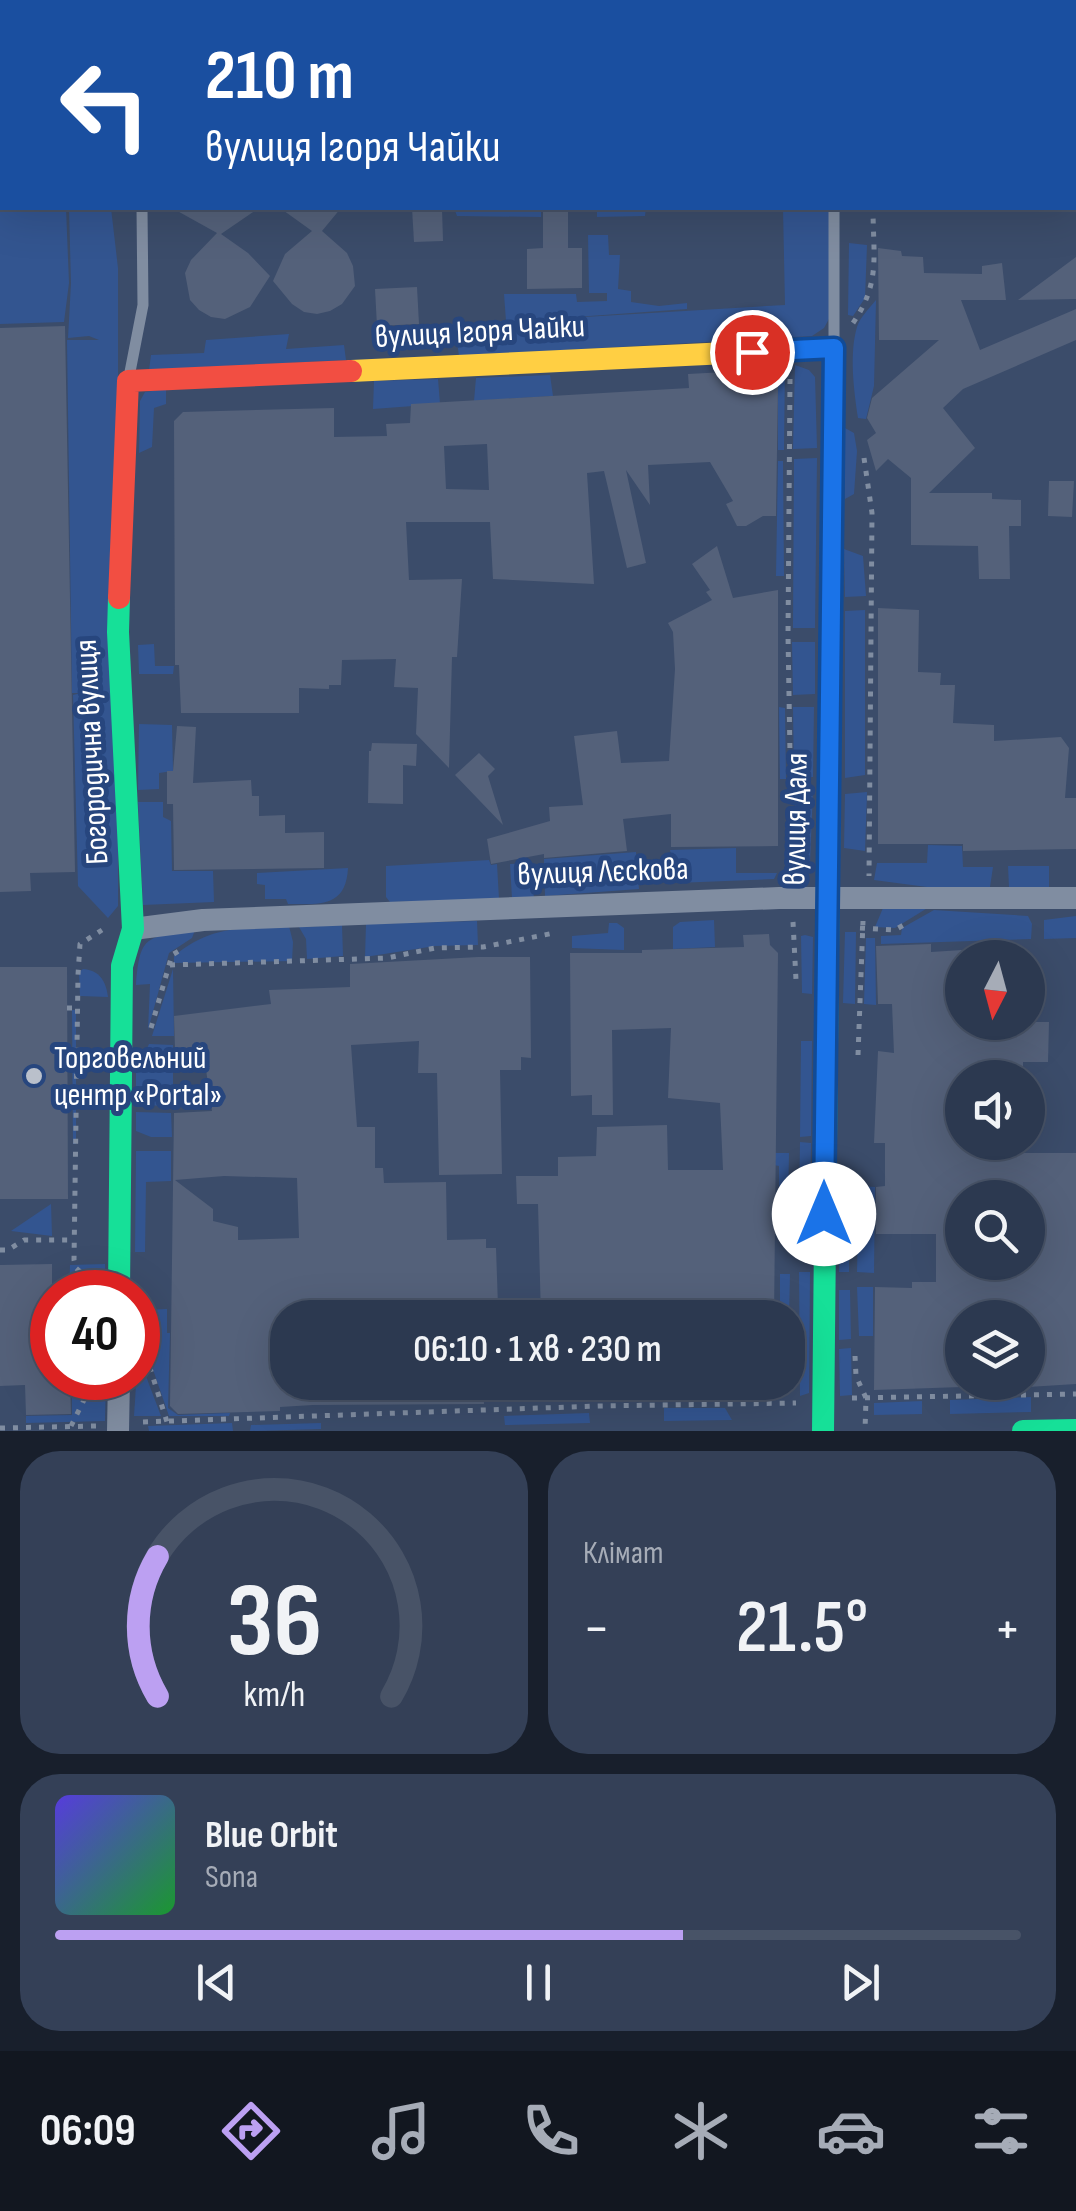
<!DOCTYPE html>
<html lang="uk">
<meta charset="utf-8">
<style>
body{margin:0;font-family:"Sofia Sans Condensed",sans-serif;background:#344057;color:#f1f3f6;height:100vh;display:flex;flex-direction:column;font-size:38px;white-space:nowrap}
*{box-sizing:border-box;margin:0}
p{font-size:32px;color:#a6acb7}
.icon{flex:none;width:55px;height:55px;fill:none;stroke:currentColor;stroke-width:2;stroke-linecap:round;stroke-linejoin:round}
.map{position:relative;height:1431px;overflow:hidden}
.side{display:flex;flex-direction:column;gap:20px;padding:20px;background:#181f2c;flex:1}
.side>*{flex:none}
.banner{position:absolute;left:0px;top:0px;width:1078px;height:210px;box-shadow:0 10px 40px #0002,0 0 0 2px #485367;background:#1a4fa0;color:#fff;overflow:hidden}
.needle{width:65px;rotate:186deg}
.fabs{position:absolute;left:945px;top:940px;display:grid;gap:20px}
.fabs a{display:grid;place-items:center;width:100px;height:100px;border-radius:50%;background:#2c3950;box-shadow:0 10px 40px #0002,0 0 0 2px #485367;font-size:50px}
.speed{position:absolute;left:30px;top:1270px;display:flex;gap:20px;font-size:50px;font-weight:700;text-align:center}
.speed>*{display:grid;place-content:center;width:130px;height:130px;border-radius:50%;background:#2c3950;box-shadow:0 10px 40px #0002,0 0 0 2px #485367;line-height:1}
.speed .limit{border:15px solid #d22;background:#fff;color:#111}
.pin{position:absolute;display:grid;place-items:center;width:85px;height:85px;color:#fff;margin:-42px;border:5px solid #fff;border-radius:50%;box-shadow:0 2px 10px #0007}
.me{position:absolute;width:110px;margin:-55px;rotate:0deg;stroke-linejoin:round;filter:drop-shadow(0 0 8px #0008)}
.turn{display:flex;align-items:center;gap:35px;height:210px;padding:0 40px;font-size:45px}
.turn .icon{width:130px;height:130px;stroke-width:2.5}
.turn b{display:block;font-size:70px;line-height:85px}
.big{font-size:75px;font-weight:600;line-height:1.1}
.side .tile{flex:1;display:flex;flex-direction:column;justify-content:center;gap:15px;min-width:0;padding:0 35px;border-radius:40px;background:#344057}
.side .dial{align-items:center;gap:0}
.dial svg{height:260px;overflow:visible;fill:none;stroke:#485367;stroke-width:7;stroke-linecap:round;text-anchor:middle}
.dial text{fill:#f1f3f6;stroke:none}
.song{display:flex;align-items:center;gap:30px}
.cover{width:120px;height:120px;border-radius:15px;background:linear-gradient(135deg,hsl(250 70% 55%),hsl(130 70% 35%))}
.played{height:10px;border-radius:5px;background:linear-gradient(90deg,#bca0f2 65%,#485367 65%)}
.keys{display:flex;justify-content:space-around;direction:ltr}
.heat{display:flex;justify-content:space-between;align-items:center;font-size:55px;direction:ltr}
.side .tiles{flex:1;display:grid;gap:20px;grid-template-columns:1fr 1fr}
.tile:last-child{grid-column:span 2}
.trip{position:absolute;left:270px;top:1300px;width:535px;height:100px;border-radius:40px;background:#2c3950;box-shadow:0 10px 40px #0002,0 0 0 2px #485367;font-weight:600;line-height:100px;text-align:center}
.tabs{display:flex;height:160px;justify-content:space-around;align-items:center;background:#121720;color:#a6acb7}
.tabs .icon{width:70px;height:70px}
.tabs .selected{color:#bca0f2}
.tabs b{font-size:45px;color:#f1f3f6}
.map>svg:first-child{display:block}
.green{fill:#335590}
.building{fill:#54617a;fill-rule:evenodd}
.lines{fill:none;stroke-linecap:round;stroke-linejoin:round}
.path{stroke:#808da1;stroke-width:5;stroke-dasharray:5 8;stroke-linecap:butt}
.lane{stroke:#808da1;stroke-width:11}
.street{stroke:#808da1;stroke-width:22}
.fast{stroke:#16e098;stroke-width:22}
.slow{stroke:#ffcf43;stroke-width:22}
.jam{stroke:#f24e42;stroke-width:22}
.route-casing{stroke:#114b97;stroke-width:25}
.route{stroke:#1a73e8;stroke-width:18}
.poi-dot{fill:#bac0cb;stroke:#27467e;stroke-width:4}
.labels{text-anchor:middle;dominant-baseline:central;stroke-width:10;stroke-linejoin:round;paint-order:stroke}
.street-label{font-size:32px;fill:#fff;stroke:#27467e}
.poi-label{font-size:32px;fill:#fff;stroke:#27467e;text-anchor:start}
</style>
<div class="map">
<svg width="1076" height="1431" viewBox="0 0 1076 1431">
<rect width="100%" height="100%" fill="#3b4c6a"/>
<!-- green -->
<g class="green">
<path d="M 0,173 L 2,173 L 2,208 L 66,208 L 69,283 L 64,322 L 0,324 Z"/>
<path d="M 69,208 L 111,208 L 118,268 L 118,906 L 108,918 L 78,886 L 73,695 L 81,693 L 72,693 L 67,340 L 99,340 L 89,336 L 68,338 L 71,283 Z"/>
<path d="M 454,208 L 541,208 L 541,217 L 457,216 Z"/>
<path d="M 597,208 L 646,208 L 645,216 L 597,217 Z"/>
<path d="M 783,208 L 831,208 L 830,317 L 824,328 L 812,336 L 459,356 L 457,342 L 427,343 L 426,326 L 506,321 L 504,294 L 576,294 L 577,302 L 607,301 L 607,293 L 589,293 L 588,235 L 608,235 L 609,255 L 620,255 L 618,289 L 631,291 L 631,302 L 659,306 L 687,303 L 687,309 L 534,320 L 785,305 Z"/>
<path d="M 849,243 L 867,245 L 865,298 L 853,316 L 848,315 Z"/>
<path d="M 876,300 L 874,386 L 866,419 L 858,418 C 854,391 849,354 857,327 C 860,317 869,309 876,300 Z"/>
<path d="M 289,334 L 286,349 L 344,345 L 346,360 L 149,370 L 151,355 L 204,353 L 206,340 Z"/>
<path d="M 785,363 L 784,450 L 778,450 L 778,385 L 770,377 L 726,382 L 725,364 Z"/>
<path d="M 795,365 L 809,370 L 815,377 L 817,448 L 793,449 Z"/>
<path d="M 550,375 L 553,396 L 474,401 L 476,378 Z"/>
<path d="M 438,379 L 440,404 L 373,409 L 374,381 Z"/>
<path d="M 166,389 L 166,404 L 154,408 L 152,447 L 139,453 L 140,401 L 145,392 Z"/>
<path d="M 845,428 L 854,433 L 857,451 L 854,494 L 845,499 Z"/>
<path d="M 817,458 L 815,628 L 793,628 L 794,459 Z"/>
<path d="M 778,461 L 783,461 L 784,576 L 776,576 Z"/>
<path d="M 844,549 L 863,556 L 866,596 L 845,597 Z"/>
<path d="M 865,610 L 865,775 L 845,778 L 845,611 Z"/>
<path d="M 792,642 L 815,642 L 815,694 L 793,695 Z"/>
<path d="M 154,644 L 155,666 L 174,666 L 173,674 L 139,674 L 138,645 Z"/>
<path d="M 779,707 L 785,708 L 786,779 L 780,779 Z"/>
<path d="M 793,707 L 814,707 L 813,777 L 794,778 Z"/>
<path d="M 139,724 L 172,725 L 173,771 L 159,773 L 159,789 L 138,790 Z"/>
<path d="M 795,791 L 813,791 L 810,862 L 805,863 L 795,852 Z"/>
<path d="M 867,792 L 865,851 L 844,848 L 845,794 Z"/>
<path d="M 138,802 L 163,802 L 163,817 L 171,821 L 172,871 L 213,871 L 214,902 L 143,905 Z"/>
<path d="M 928,845 L 962,846 L 963,867 L 993,867 L 990,887 L 927,887 L 874,880 L 877,863 L 927,863 Z"/>
<path d="M 736,848 L 736,873 L 777,873 L 774,879 L 676,883 L 670,850 Z"/>
<path d="M 636,852 L 639,889 L 545,896 L 544,859 Z"/>
<path d="M 489,860 L 491,865 L 497,864 L 499,899 L 390,902 L 386,897 L 386,866 Z"/>
<path d="M 530,863 L 534,898 L 512,898 L 510,864 Z"/>
<path d="M 1008,866 L 1049,866 L 1049,887 L 1009,887 Z"/>
<path d="M 348,868 C 346,908 319,904 288,904 L 286,899 L 265,899 L 265,885 L 257,884 L 257,873 Z"/>
<path d="M 929,907 L 895,928 L 875,927 L 883,908 Z"/>
<path d="M 934,910 L 1028,916 L 1032,924 L 1031,939 L 881,944 L 881,936 L 901,935 L 902,928 Z"/>
<path d="M 1076,916 L 1076,938 L 1044,939 L 1044,920 Z"/>
<path d="M 714,920 L 715,947 L 673,949 L 673,927 L 680,922 Z"/>
<path d="M 477,921 L 478,945 L 435,946 L 365,957 L 366,924 Z"/>
<path d="M 609,923 L 617,923 L 624,928 L 624,950 L 572,948 L 572,936 L 608,933 Z"/>
<path d="M 342,925 L 343,956 L 307,959 L 306,939 L 299,927 Z"/>
<path d="M 289,926 L 293,942 L 292,961 L 174,963 L 174,956 C 211,925 244,928 289,926 Z"/>
<path d="M 195,930 L 192,938 L 169,953 L 148,1030 L 150,984 L 136,985 C 140,933 147,938 195,930 Z"/>
<path d="M 845,932 L 856,932 L 855,1004 L 843,1003 Z"/>
<path d="M 805,935 L 813,937 L 812,994 L 802,993 L 801,936 Z"/>
<path d="M 866,938 L 875,938 L 876,1005 L 864,1004 Z"/>
<path d="M 83,969 C 100,970 106,982 108,997 L 80,996 L 79,972 Z"/>
<path d="M 173,969 L 174,1036 L 152,1036 Z"/>
<path d="M 72,1010 L 76,1010 L 76,1144 L 73,1144 Z"/>
<path d="M 801,1041 L 812,1041 L 811,1136 L 800,1137 Z"/>
<path d="M 149,1044 L 173,1045 L 173,1106 L 136,1105 L 136,1072 Z"/>
<path d="M 136,1112 L 171,1113 L 172,1137 L 151,1137 L 136,1131 Z"/>
<path d="M 800,1142 L 811,1143 L 810,1204 L 799,1203 Z"/>
<path d="M 136,1151 L 171,1151 L 171,1181 L 146,1182 L 145,1252 L 135,1252 Z"/>
<path d="M 775,1153 L 789,1153 L 788,1207 L 779,1207 L 779,1166 L 774,1165 Z"/>
<path d="M 840,1186 L 850,1187 L 849,1272 L 839,1272 Z"/>
<path d="M 859,1186 L 875,1187 L 874,1273 L 857,1272 Z"/>
<path d="M 51,1204 L 52,1236 L 11,1231 Z"/>
<path d="M 105,1264 L 106,1292 L 69,1292 L 70,1265 Z"/>
<path d="M 799,1272 L 810,1272 L 809,1393 L 800,1396 Z"/>
<path d="M 780,1274 L 790,1274 L 788,1363 L 788,1318 L 775,1317 L 780,1315 Z"/>
<path d="M 857,1287 L 873,1287 L 873,1336 L 859,1336 Z"/>
<path d="M 839,1290 L 850,1290 L 851,1339 L 839,1340 Z"/>
<path d="M 167,1309 L 167,1333 L 170,1333 L 168,1408 L 178,1415 L 230,1413 L 229,1416 L 169,1416 L 140,1332 L 140,1310 Z"/>
<path d="M 851,1348 L 852,1395 L 840,1396 L 839,1349 Z"/>
<path d="M 138,1355 L 161,1416 L 134,1416 Z"/>
<path d="M 87,1378 L 106,1378 L 105,1421 L 26,1423 L 26,1416 L 72,1415 L 72,1391 L 87,1388 Z"/>
<path d="M 1031,1397 L 1031,1412 L 950,1414 L 950,1400 Z"/>
<path d="M 922,1401 L 922,1414 L 874,1415 L 874,1403 Z"/>
<path d="M 664,1408 L 725,1408 L 732,1420 L 664,1421 Z"/>
<path d="M 589,1413 L 590,1423 L 505,1425 L 504,1416 Z"/>
<path d="M 232,1423 L 233,1431 L 149,1431 L 148,1426 Z"/>
<path d="M 321,1423 L 321,1429 L 250,1431 L 251,1425 Z"/>
</g>
<!-- building -->
<g class="building">
<path d="M 172,208 L 259,208 L 221,234 L 248,253 L 270,276 L 250,307 L 225,319 L 211,317 L 199,310 L 190,300 L 185,273 L 191,260 L 217,233 Z"/>
<path d="M 280,208 L 341,208 L 322,231 L 347,253 L 353,266 L 355,286 L 342,304 L 330,311 L 317,314 L 304,312 L 292,304 L 273,281 L 285,254 L 312,231 Z"/>
<path d="M 412,208 L 442,208 L 443,241 L 414,242 Z"/>
<path d="M 543,208 L 568,208 L 568,248 L 582,248 L 582,288 L 527,289 L 527,249 L 543,248 Z"/>
<path d="M 878,248 L 901,251 L 902,256 L 923,257 L 924,273 L 982,274 L 982,266 L 1002,263 L 1006,300 L 961,300 L 980,350 L 1076,309 L 1076,340 L 963,389 L 943,408 L 975,448 L 929,493 L 992,493 L 992,499 L 1021,500 L 1021,526 L 1009,526 L 1010,579 L 979,579 L 978,546 L 911,545 L 911,478 L 888,459 L 876,471 L 867,440 L 876,433 L 867,418 L 872,398 L 939,340 L 879,340 Z"/>
<path d="M 1076,257 L 1076,299 L 1018,300 Z"/>
<path d="M 417,287 L 419,324 L 377,326 L 375,289 Z"/>
<path d="M 65,326 L 75,872 L 30,873 L 31,891 L 0,892 L 0,328 Z"/>
<path d="M 725,372 L 726,382 L 770,377 L 778,386 L 776,516 L 763,516 L 746,526 L 737,526 L 726,504 L 733,501 L 710,462 L 648,465 L 650,505 L 626,470 L 646,563 L 627,568 L 604,471 L 587,473 L 594,584 L 493,579 L 490,522 L 406,522 L 409,580 L 462,579 L 457,657 L 452,657 L 449,768 L 416,734 L 418,688 L 394,687 L 396,659 L 342,660 L 341,685 L 329,685 L 329,689 L 299,688 L 299,713 L 181,713 L 179,665 L 175,665 L 174,421 L 183,412 L 334,408 L 334,437 L 387,436 L 386,424 L 410,423 L 411,404 L 689,388 L 688,374 ZM 487,444 L 489,490 L 446,489 L 444,446 Z"/>
<path d="M 1049,481 L 1074,481 L 1072,517 L 1048,516 Z"/>
<path d="M 717,546 L 733,598 L 778,590 L 778,846 L 671,847 L 671,814 L 623,819 L 627,851 L 544,858 L 544,854 L 491,864 L 487,839 L 550,821 L 549,807 L 583,805 L 574,736 L 617,731 L 621,763 L 669,761 L 675,669 L 673,632 L 668,623 L 712,600 L 706,592 L 710,590 L 692,564 Z"/>
<path d="M 878,608 L 919,610 L 918,672 L 941,673 L 940,685 L 955,685 L 953,723 L 994,725 L 994,741 L 1061,737 L 1069,748 L 1065,798 L 1076,798 L 1076,849 L 963,851 L 963,844 L 878,844 Z"/>
<path d="M 177,726 L 196,727 L 193,783 L 251,780 L 252,796 L 259,796 L 259,816 L 285,815 L 285,833 L 324,832 L 324,868 L 174,870 L 173,804 L 167,804 L 167,771 L 173,771 Z"/>
<path d="M 372,743 L 417,744 L 416,766 L 403,765 L 403,804 L 368,803 L 369,751 L 371,751 Z"/>
<path d="M 479,753 L 495,769 L 488,776 L 503,825 L 455,775 Z"/>
<path d="M 769,934 L 770,945 L 778,953 L 774,1318 L 667,1318 L 667,1305 L 611,1306 L 611,1318 L 541,1318 L 538,1204 L 517,1204 L 516,1176 L 558,1176 L 558,1157 L 596,1156 L 597,1127 L 667,1125 L 668,1170 L 723,1170 L 720,1103 L 668,1098 L 671,1028 L 612,1030 L 613,1115 L 592,1115 L 592,1095 L 571,1096 L 570,953 L 642,953 L 642,950 L 744,947 L 743,935 Z"/>
<path d="M 931,944 L 931,952 L 962,950 L 962,1022 L 1049,1022 L 1048,1062 L 1023,1062 L 1023,1078 L 962,1078 L 962,1142 L 992,1142 L 992,1153 L 1076,1153 L 1076,1384 L 1028,1387 L 1028,1318 L 962,1318 L 962,1387 L 874,1390 L 875,1287 L 912,1288 L 912,1282 L 936,1282 L 936,1234 L 876,1234 L 876,1187 L 885,1186 L 885,1143 L 874,1143 L 878,1051 L 894,1053 L 892,1004 L 878,1004 L 876,946 ZM 962,1198 L 1028,1198 L 1028,1262 L 962,1262 Z"/>
<path d="M 478,957 L 530,957 L 531,1058 L 521,1057 L 521,1070 L 500,1070 L 502,1174 L 439,1175 L 437,1073 L 418,1073 L 419,1041 L 351,1045 L 357,1127 L 375,1127 L 375,1168 L 383,1168 L 384,1183 L 446,1182 L 447,1240 L 486,1239 L 486,1248 L 496,1248 L 498,1306 L 447,1307 L 447,1318 L 335,1318 L 335,1312 L 288,1311 L 288,1382 L 483,1382 L 484,1404 L 313,1405 L 280,1407 L 280,1411 L 178,1414 L 170,1406 L 174,1113 L 212,1111 L 203,1049 L 175,1049 L 174,1016 L 271,1004 L 269,990 L 350,987 L 350,964 ZM 224,1176 L 297,1178 L 299,1238 L 238,1240 L 238,1227 L 213,1221 L 213,1209 L 175,1180 Z"/>
<path d="M 0,967 L 67,967 L 68,1199 L 0,1199 Z"/>
<path d="M 52,1264 L 52,1378 L 70,1378 L 71,1414 L 26,1415 L 25,1385 L 0,1386 L 0,1265 Z"/>
</g>
<g class="lines">
<!-- path -->
<g class="path">
<path d="M 668,0 L 668,2"/>
<path d="M 876,2 L 876,0"/>
<path d="M 853,323 C 881,282 873,256 873,208"/>
<path d="M 790,379 L 788,635 L 792,873"/>
<path d="M 864,458 L 872,513 L 869,876"/>
<path d="M 793,922 L 796,980"/>
<path d="M 860,928 L 895,930 L 907,923"/>
<path d="M 170,965 L 387,958 L 435,948 L 483,947 L 554,933"/>
<path d="M 67,1008 L 78,1008"/>
<path d="M 151,1028 L 172,955 L 184,948"/>
<path d="M 858,1055 L 863,921"/>
<path d="M 0,1250 L 8,1250 L 24,1240 L 73,1240"/>
<path d="M 90,1280 L 76,1268 L 74,1260 L 78,975 L 80,944 L 102,930"/>
<path d="M 138,1330 L 167,1422"/>
<path d="M 855,1356 L 856,1376 L 866,1398 L 865,1431"/>
<path d="M 852,1398 L 1076,1394"/>
<path d="M 143,1422 L 598,1406 L 796,1403"/>
<path d="M 71,1426 L 86,1396 L 85,1378"/>
<path d="M 0,1428 L 97,1426"/>
</g>
<!-- lane -->
<g class="lane">
<path d="M 836,2 L 836,0"/>
<path d="M 834,208 L 834,348"/>
<path d="M 129,377 L 143,305 L 142,208"/>
</g>
<!-- street -->
<g class="street">
<path d="M 133,929 L 203,920 L 779,898 L 1076,898"/>
<path d="M 118,1431 L 119,1378"/>
</g>
<!-- fast -->
<g class="fast">
<path d="M 119,1292 L 122,966 L 133,929 L 118,632 L 119,598"/>
<path d="M 823,1431 L 831,662"/>
<path d="M 1023,1431 L 1076,1430"/>
</g>
<!-- slow -->
<path class="slow" d="M 351,371 L 834,348 L 831,662"/>
<!-- jam -->
<path class="jam" d="M 119,598 L 128,381 L 351,371"/>
</g>
<g class="lines">
<!-- route casing -->
<g class="route-casing">
<path id="route" d="M 752,352 L 834,348 L 824,1214"/>
</g>
<!-- route -->
<use href="#route" class="route"/>
</g>
<!-- markers -->
<circle class="poi-dot" cx="34" cy="1076" r="10"/>
<g class="labels">
<!-- street labels -->
<g class="street-label">
<text transform="translate(480 332) rotate(-3)">вулиця Ігоря Чайки</text>
<text transform="translate(92 752) rotate(-93)">Богородична вулиця</text>
<text transform="translate(796 819) rotate(-89)">вулиця Даля</text>
<text transform="translate(603 872) rotate(-2)">вулиця Лєскова</text>
</g>
<!-- poi labels -->
<g class="poi-label">
<text x="54" y="1058">Торговельний<tspan x="54" dy="37">центр «Portal»</tspan></text>
</g>
</g>
</svg>
<div class="fabs">
<a><svg class="needle" viewBox="-14 -14 28 28"><path d="M0-13l5 13h-10z" fill="#e53935"/><path d="M0 13l5-13h-10z" fill="#a6acb7"/></svg></a>
<a><svg class="icon" aria-label="sound" viewBox="0 0 24 24"><path d="M4 9h4l5-4v14l-5-4H4zM17 9q2 3 0 6"/></svg></a>
<a><svg class="icon" aria-label="search" viewBox="0 0 24 24"><circle cx="10" cy="10" r="6"/><path d="M15 15l6 6"/></svg></a>
<a><svg class="icon" aria-label="layers" viewBox="0 0 24 24"><path d="M12 4l9 5-9 5-9-5zM3 14l9 5 9-5"/></svg></a>
</div>
<div class="speed"><div class="limit">40</div></div>
<div class="pin" style="left:752px;top:352px;background:#d93025"><svg class="icon" aria-label="arrive" viewBox="0 0 24 24"><path d="M6 21V4h12l-3 4 3 4H6"/></svg></div>
<svg class="me" style="left:824px;top:1214px" viewBox="-20 -20 40 40"><circle r="19" fill="#fff"/><path d="M0-13L10 11 0 6-10 11z" fill="#1a73e8"/></svg>
<div class="trip">06:10 · 1 хв · 230 m</div>
<div class="banner">
<div class="turn"><svg class="icon" aria-label="left" viewBox="0 0 24 24"><path d="M17 20v-9H6M10 6l-5 5 5 5"/></svg><div><b>210 m</b>вулиця Ігоря Чайки</div></div>
</div>
</div>
<section class="side">
<div class="tiles">
<div class="tile dial"><svg viewBox="0 0 100 80">
<path d="M14 69A42 42 0 1 1 86 69"/>
<path d="M14 69A42 42 0 0 1 14 26" stroke="#bca0f2"/>
<text x="50" y="56" font-size="32" font-weight="700">36</text>
<text x="50" y="72" font-size="11">km/h</text>
</svg></div>
<div class="tile"><p>Клімат</p>
<div class="heat"><a>−</a><b class="big">21.5°</b><a>+</a></div>
</div>
<div class="tile">
<div class="song"><i class="cover"></i><div><b>Blue Orbit</b><p>Sona</p></div></div>
<div class="played"></div>
<div class="keys"><svg class="icon" aria-label="previous" viewBox="0 0 24 24"><path d="M18 5L8 12l10 7zM5 5v14"/></svg><svg class="icon" aria-label="pause" viewBox="0 0 24 24"><path d="M8 5v14M16 5v14"/></svg><svg class="icon" aria-label="next" viewBox="0 0 24 24"><path d="M6 5l10 7-10 7zM19 5v14"/></svg></div>
</div>
</div>
</section>
<nav class="tabs">
<b>06:09</b>
<svg class="icon selected" aria-label="directions" viewBox="0 0 24 24"><path d="M12 3l9 9-9 9-9-9zM9 14v-3h6M13 9l2 2-2 2"/></svg>
<svg class="icon" aria-label="music" viewBox="0 0 24 24"><path d="M9 18V5l10-2v13"/><circle cx="6" cy="18" r="3"/><circle cx="16" cy="16" r="3"/></svg>
<svg class="icon" aria-label="phone" viewBox="0 0 24 24"><path d="M5 4h4l2 5-3 2q2 4 5 5l2-3 5 2v4C11 20 4 13 5 4z"/></svg>
<svg class="icon" aria-label="climate" viewBox="0 0 24 24"><path d="M12 3v18M4 7l16 10M4 17L20 7"/></svg>
<svg class="icon" aria-label="car" viewBox="0 0 24 24"><path d="M5 17H2v-5l4-1 3-4h7l3 4 3 1v5h-3M9 17h6M6 11h13"/><circle cx="7" cy="17" r="2"/><circle cx="17" cy="17" r="2"/></svg>
<svg class="icon" aria-label="filters" viewBox="0 0 24 24"><path d="M4 7h16M4 17h16"/><circle cx="9" cy="7" r="2"/><circle cx="15" cy="17" r="2"/></svg>
</nav>
